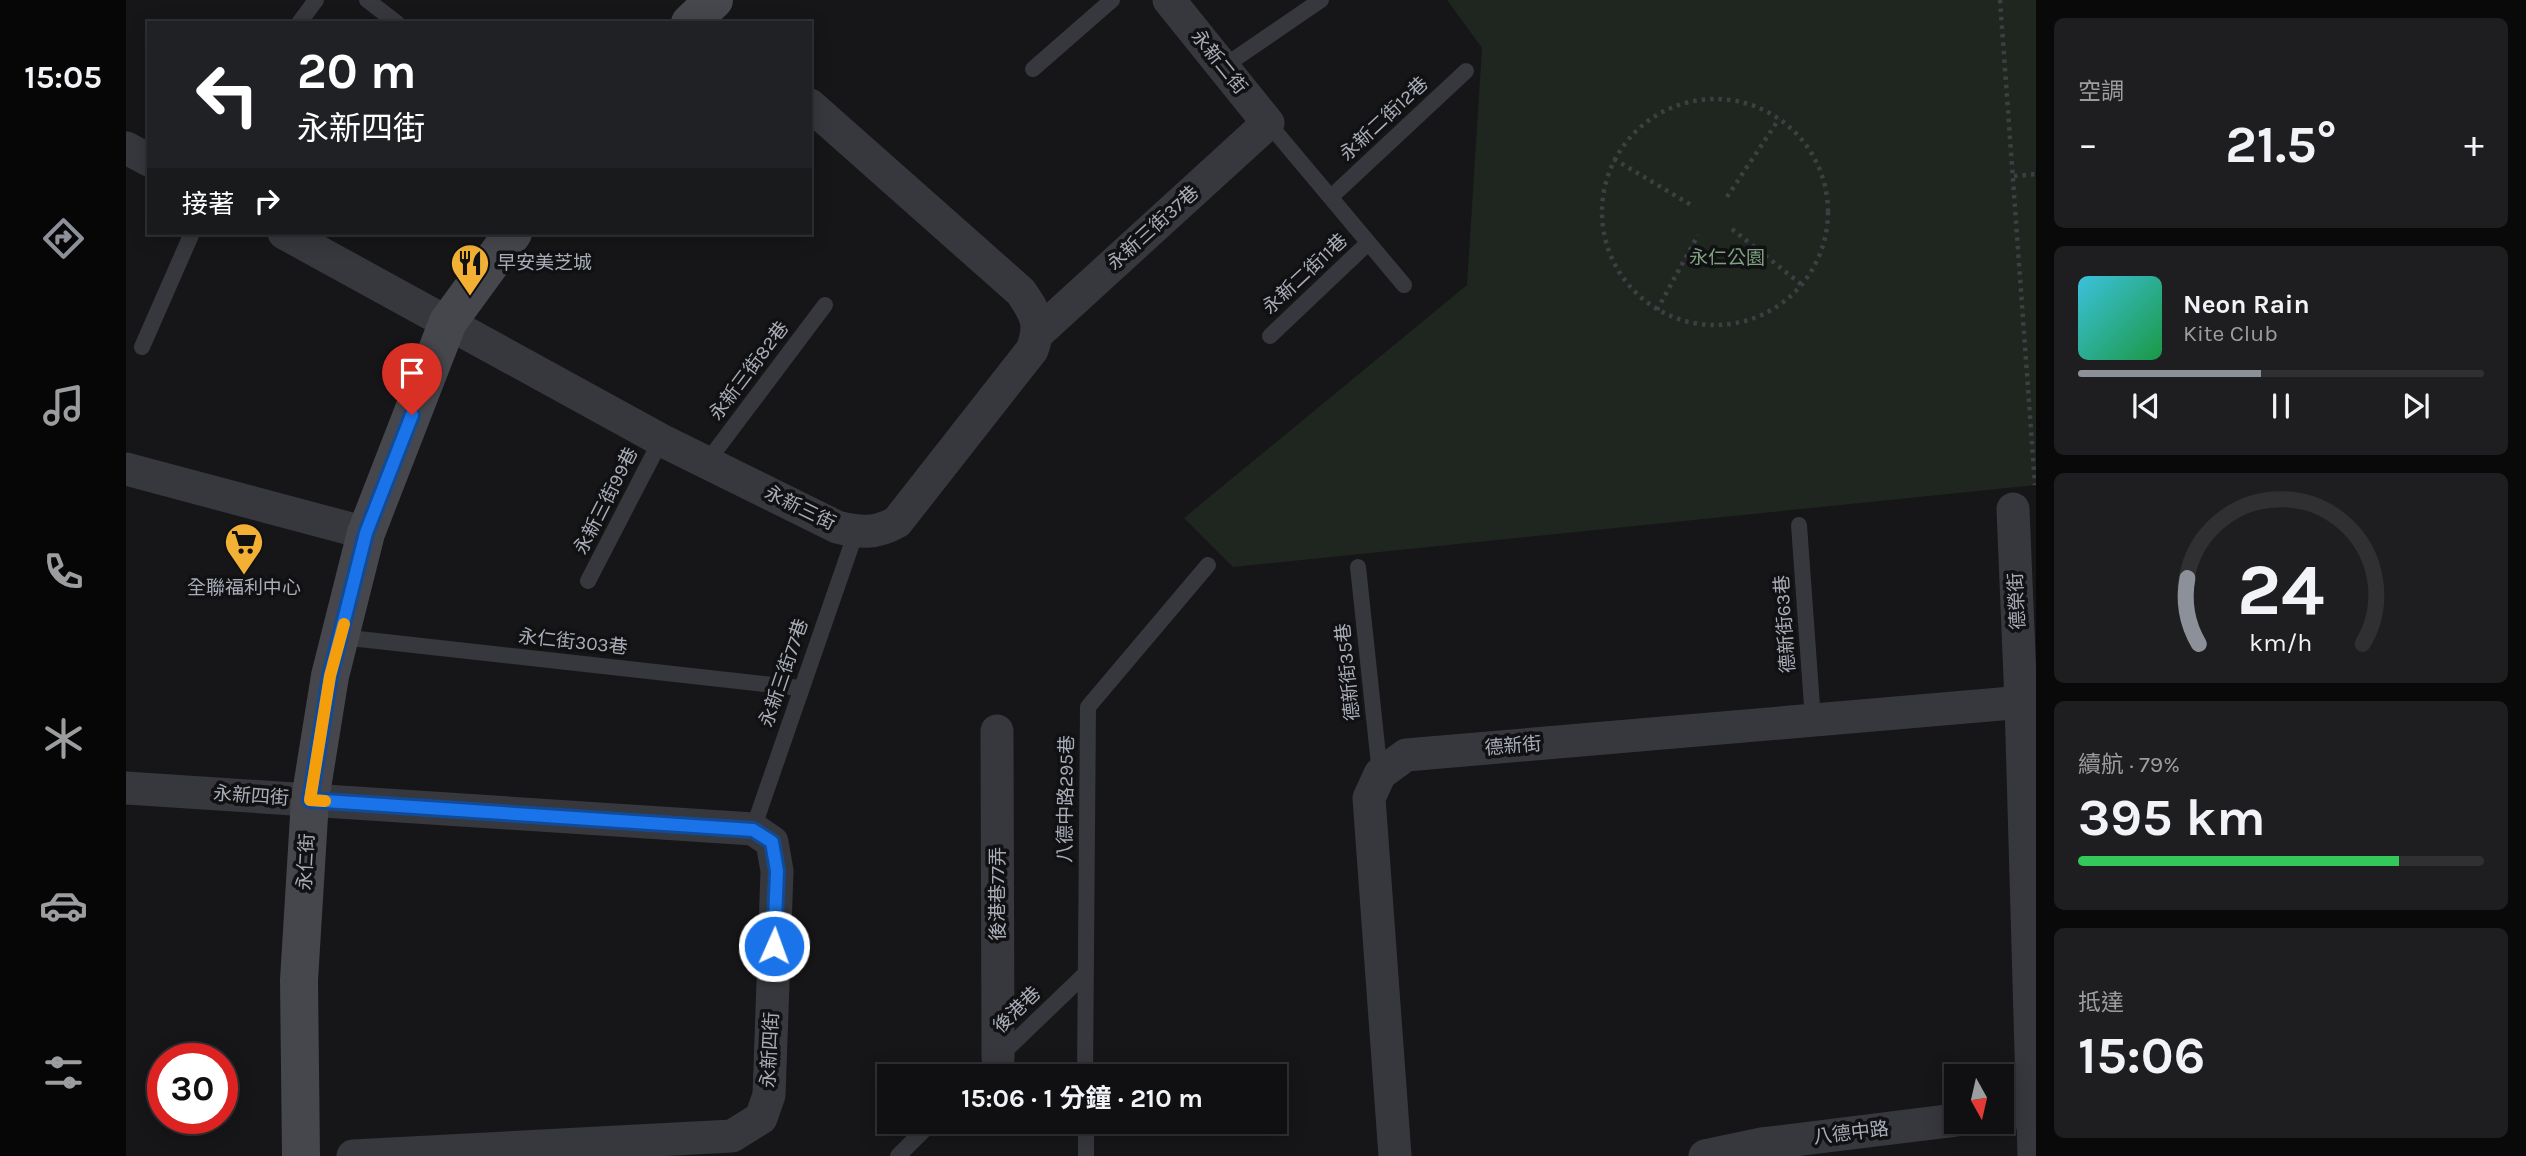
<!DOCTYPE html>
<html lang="zh-TW">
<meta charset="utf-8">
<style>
body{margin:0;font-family:Karla,"Noto Sans TC",sans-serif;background:#1e1e20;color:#f1f3f6;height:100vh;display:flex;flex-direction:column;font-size:26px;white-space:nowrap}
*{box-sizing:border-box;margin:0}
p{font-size:23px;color:#9c9d9f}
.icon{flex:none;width:38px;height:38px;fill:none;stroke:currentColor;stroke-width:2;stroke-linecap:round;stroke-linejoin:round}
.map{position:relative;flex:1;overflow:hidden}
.panel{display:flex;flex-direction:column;gap:18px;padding:18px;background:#09090a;width:490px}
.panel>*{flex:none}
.top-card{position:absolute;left:21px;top:21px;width:665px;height:214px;border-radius:0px;box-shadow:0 4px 18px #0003,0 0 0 2px #303032;background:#202124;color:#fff;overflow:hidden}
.needle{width:46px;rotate:172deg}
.tools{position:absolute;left:1818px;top:1064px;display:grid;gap:14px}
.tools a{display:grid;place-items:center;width:70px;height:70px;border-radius:0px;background:#101012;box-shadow:0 4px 18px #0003,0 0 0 2px #303032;font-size:35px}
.speed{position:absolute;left:21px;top:1043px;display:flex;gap:14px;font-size:35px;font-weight:700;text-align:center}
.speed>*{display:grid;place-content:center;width:91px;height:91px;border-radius:50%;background:#101012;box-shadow:0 4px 18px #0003,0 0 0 2px #303032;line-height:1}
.speed .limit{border:10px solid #d22;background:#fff;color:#111}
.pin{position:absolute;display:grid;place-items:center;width:60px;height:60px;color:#fff;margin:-72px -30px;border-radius:50% 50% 50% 0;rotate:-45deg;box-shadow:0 0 7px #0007}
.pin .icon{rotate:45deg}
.me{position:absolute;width:77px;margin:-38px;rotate:2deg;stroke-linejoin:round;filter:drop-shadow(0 0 5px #0008)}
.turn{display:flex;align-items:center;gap:24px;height:147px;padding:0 35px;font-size:32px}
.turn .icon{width:91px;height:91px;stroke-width:2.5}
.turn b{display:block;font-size:49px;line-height:60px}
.then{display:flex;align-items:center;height:66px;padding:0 35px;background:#0003;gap:14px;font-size:26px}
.big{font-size:52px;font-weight:700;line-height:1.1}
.panel .tile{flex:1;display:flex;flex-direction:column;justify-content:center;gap:10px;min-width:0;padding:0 24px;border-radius:10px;background:#1e1e20}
.panel .dial{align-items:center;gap:0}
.dial svg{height:182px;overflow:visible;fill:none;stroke:#303032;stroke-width:7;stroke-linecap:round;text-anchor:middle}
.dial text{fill:#f1f3f6;stroke:none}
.song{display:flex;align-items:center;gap:21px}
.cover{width:84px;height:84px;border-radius:10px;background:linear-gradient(135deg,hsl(190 70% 55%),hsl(140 70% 35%))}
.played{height:7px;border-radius:4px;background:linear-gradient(90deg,#8c9099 45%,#303032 45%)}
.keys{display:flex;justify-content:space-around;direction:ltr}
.heat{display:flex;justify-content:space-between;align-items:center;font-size:38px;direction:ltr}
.charge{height:10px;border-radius:5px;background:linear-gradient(90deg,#34c759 79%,#303032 0)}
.trip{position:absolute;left:751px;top:1064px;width:410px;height:70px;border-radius:0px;background:#101012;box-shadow:0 4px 18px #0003,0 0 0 2px #303032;font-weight:700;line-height:70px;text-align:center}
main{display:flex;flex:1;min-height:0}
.menu{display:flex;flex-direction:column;width:126px;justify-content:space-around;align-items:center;background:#060607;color:#9c9d9f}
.menu .icon{width:49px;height:49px}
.menu .active{color:#8c9099}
.menu b{font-size:32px;color:#f1f3f6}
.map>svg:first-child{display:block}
.green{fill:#1e261f}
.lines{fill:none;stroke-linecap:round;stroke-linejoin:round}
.path{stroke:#3d3f44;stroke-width:4.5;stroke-dasharray:3.5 5;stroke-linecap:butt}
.lane{stroke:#37383d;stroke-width:16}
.street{stroke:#37383d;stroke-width:33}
.secondary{stroke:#45474d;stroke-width:38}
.route-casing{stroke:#114b97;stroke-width:18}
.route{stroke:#1a73e8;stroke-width:12}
.slow{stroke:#f59e0b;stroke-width:12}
.labels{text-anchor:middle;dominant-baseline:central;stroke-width:7;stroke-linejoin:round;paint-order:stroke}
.street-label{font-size:19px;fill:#a8adb8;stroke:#111113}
.park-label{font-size:19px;fill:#7fa381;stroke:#111113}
.poi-label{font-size:19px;fill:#a8adb8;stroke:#111113;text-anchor:start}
</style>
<main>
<nav class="menu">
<b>15:05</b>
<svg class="icon active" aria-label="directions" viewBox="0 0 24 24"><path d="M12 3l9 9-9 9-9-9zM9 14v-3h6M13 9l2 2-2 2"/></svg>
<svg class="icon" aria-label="music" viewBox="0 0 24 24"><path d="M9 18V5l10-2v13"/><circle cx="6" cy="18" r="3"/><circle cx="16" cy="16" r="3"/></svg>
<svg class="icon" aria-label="phone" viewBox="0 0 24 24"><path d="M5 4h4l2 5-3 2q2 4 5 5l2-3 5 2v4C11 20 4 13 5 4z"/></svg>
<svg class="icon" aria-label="climate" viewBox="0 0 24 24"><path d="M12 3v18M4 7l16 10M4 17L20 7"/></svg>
<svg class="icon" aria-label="car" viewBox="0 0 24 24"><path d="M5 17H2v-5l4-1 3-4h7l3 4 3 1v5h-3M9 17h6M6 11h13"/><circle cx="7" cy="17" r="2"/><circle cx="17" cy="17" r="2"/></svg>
<svg class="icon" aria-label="filters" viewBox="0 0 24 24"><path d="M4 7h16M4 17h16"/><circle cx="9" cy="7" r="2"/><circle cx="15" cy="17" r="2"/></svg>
</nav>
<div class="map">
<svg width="1910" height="1156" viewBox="0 0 1910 1156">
<rect width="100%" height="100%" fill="#161618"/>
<!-- green -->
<path class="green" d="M 1321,0 L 1910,0 L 1910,485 L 1107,567 L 1058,518 L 1341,285 L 1356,48 Z"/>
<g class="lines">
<!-- path -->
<g class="path">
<path d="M 1874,0 L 1909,485"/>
<circle cx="1589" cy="212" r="113"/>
<path d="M 1488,159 L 1565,205"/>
<path d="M 1888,176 L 1910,174"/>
<path d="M 1601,197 L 1653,119"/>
<path d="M 1606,229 L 1676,285"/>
<path d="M 1531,310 L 1572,235"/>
</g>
<!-- lane -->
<g class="lane">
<path d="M 241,0 L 271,23"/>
<path d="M 173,23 L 190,0"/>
<path d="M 1097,67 L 1195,0"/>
<path d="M 907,69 L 986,0"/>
<path d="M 1142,123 L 1278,285"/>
<path d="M 1205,197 L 1340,71"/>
<path d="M 1144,336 L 1242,243"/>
<path d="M 16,347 L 66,233"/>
<path d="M 581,462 L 699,305"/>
<path d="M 1673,525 L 1687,720"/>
<path d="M 1232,567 L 1254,774"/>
<path d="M 462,581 L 535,440"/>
<path d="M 215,637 L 674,688"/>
<path d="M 627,829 L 730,532"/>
<path d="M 853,1076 L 959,974"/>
<path d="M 959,1076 L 962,707 L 1082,565"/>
<path d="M 960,1122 L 960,1156"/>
<path d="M 772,1156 L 806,1122"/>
</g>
<!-- street -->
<g class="street">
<path d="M 0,148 L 23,160"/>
<path d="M 158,233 L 535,440 L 711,527 C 734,533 750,534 771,522 L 906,350 C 916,324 910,314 895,292 L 684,105"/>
<path d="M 913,332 L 1142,123 L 1043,0"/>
<path d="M 0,469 L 240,533"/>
<path d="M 1887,509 L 1895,702 L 1908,1156"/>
<path d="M 871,731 L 872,1058"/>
<path d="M 0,788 L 627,829 L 646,842 L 651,871 L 643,1095 L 635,1118 L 606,1136 L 227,1156"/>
<path d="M 1876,1114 L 1910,1110"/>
<path d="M 1269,1156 L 1243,798 L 1254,774 L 1280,755 L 1910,701"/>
<path d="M 1579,1156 L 1636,1144 L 1830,1120"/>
</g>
<!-- secondary -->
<g class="secondary">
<path d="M 564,23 L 588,0"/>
<path d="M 175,1156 L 173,980 L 184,800 L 204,676 L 240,533 L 322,322 L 387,233"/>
</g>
</g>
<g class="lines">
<!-- route casing -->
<g class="route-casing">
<path id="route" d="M 286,415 L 240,533 L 204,676 L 184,800 L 627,830 L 646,842 L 651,871 L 648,946"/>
</g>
<!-- route -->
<use href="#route" class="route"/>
<!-- slow -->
<path class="slow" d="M 199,801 L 184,800 L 204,676 L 218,624"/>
</g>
<!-- icons -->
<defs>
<g id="restaurant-pin" transform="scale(2.0125)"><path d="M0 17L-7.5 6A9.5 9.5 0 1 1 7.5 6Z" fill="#f2b134" stroke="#111113"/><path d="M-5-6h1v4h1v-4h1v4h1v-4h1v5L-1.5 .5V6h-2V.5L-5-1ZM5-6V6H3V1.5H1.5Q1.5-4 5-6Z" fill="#111"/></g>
<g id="supermarket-pin" transform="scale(2.0125)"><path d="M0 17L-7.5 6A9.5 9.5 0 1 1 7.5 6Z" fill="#f2b134" stroke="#111113"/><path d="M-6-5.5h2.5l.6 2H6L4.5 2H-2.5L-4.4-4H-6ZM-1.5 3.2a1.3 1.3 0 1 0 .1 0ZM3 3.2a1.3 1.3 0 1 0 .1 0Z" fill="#111"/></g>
</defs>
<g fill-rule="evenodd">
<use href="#restaurant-pin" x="344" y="263"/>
<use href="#supermarket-pin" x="118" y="542"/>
</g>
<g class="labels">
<!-- street labels -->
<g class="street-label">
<text transform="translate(1093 62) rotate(51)">永新二街</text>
<text transform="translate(1258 119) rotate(-43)">永新二街12巷</text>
<text transform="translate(1027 228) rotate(-42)">永新三街37巷</text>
<text transform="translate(1179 274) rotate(-43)">永新二街11巷</text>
<text transform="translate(623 371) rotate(-53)">永新三街82巷</text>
<text transform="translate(480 501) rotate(-63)">永新三街99巷</text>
<text transform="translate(674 508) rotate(26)">永新三街</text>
<text transform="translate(1891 601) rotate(-93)">德榮街</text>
<text transform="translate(1659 624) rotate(-94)">德新街63巷</text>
<text transform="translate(447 642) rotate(6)">永仁街303巷</text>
<text transform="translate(1222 672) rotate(-96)">德新街35巷</text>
<text transform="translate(658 673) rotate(-71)">永新三街77巷</text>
<text transform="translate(1387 746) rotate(-5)">德新街</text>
<text transform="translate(125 796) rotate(4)">永新四街</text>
<text transform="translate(940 799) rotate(-89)">八德中路295巷</text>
<text transform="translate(180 862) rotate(-87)">永仁街</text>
<text transform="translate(872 894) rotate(-90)">後港巷77弄</text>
<text transform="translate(891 1010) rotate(-44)">後港巷</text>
<text transform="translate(644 1050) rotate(-87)">永新四街</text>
<text transform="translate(1725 1133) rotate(-7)">八德中路</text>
</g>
<!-- park labels -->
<g class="park-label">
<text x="1601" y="258">永仁公園</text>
</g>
<!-- poi labels -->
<g class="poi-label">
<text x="371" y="263">早安美芝城</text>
<text x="118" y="588" text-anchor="middle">全聯福利中心</text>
</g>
</g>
</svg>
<div class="tools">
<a><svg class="needle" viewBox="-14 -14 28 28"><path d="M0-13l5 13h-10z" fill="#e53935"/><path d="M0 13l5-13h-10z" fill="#9c9d9f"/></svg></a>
</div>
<div class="speed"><div class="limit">30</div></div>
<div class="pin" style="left:286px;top:415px;background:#d93025"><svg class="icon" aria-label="arrive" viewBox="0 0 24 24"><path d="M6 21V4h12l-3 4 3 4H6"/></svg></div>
<svg class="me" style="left:648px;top:946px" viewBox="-20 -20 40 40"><circle r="17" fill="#1a73e8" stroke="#fff" stroke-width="3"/><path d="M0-11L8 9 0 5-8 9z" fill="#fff"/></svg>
<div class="trip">15:06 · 1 分鐘 · 210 m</div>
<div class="top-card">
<div class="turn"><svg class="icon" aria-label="left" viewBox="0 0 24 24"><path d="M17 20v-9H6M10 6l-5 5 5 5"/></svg><div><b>20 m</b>永新四街</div></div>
<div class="then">接著<svg class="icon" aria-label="right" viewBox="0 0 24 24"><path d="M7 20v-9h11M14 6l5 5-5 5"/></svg></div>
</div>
</div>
<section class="panel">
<div class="tile"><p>空調</p>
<div class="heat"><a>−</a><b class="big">21.5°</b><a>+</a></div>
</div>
<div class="tile">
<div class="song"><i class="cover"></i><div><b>Neon Rain</b><p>Kite Club</p></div></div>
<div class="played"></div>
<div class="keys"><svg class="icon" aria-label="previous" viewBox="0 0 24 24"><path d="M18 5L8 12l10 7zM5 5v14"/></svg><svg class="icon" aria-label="pause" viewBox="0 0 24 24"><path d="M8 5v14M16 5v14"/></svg><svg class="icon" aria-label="next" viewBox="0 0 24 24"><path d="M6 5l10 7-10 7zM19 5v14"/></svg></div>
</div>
<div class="tile dial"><svg viewBox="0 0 100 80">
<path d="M14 69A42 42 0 1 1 86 69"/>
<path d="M14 69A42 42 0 0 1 9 40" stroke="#8c9099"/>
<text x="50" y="56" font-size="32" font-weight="700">24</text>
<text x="50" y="72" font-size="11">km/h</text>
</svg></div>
<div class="tile"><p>續航 · 79%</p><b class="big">395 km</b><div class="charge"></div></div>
<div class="tile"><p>抵達</p><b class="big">15:06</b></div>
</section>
</main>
